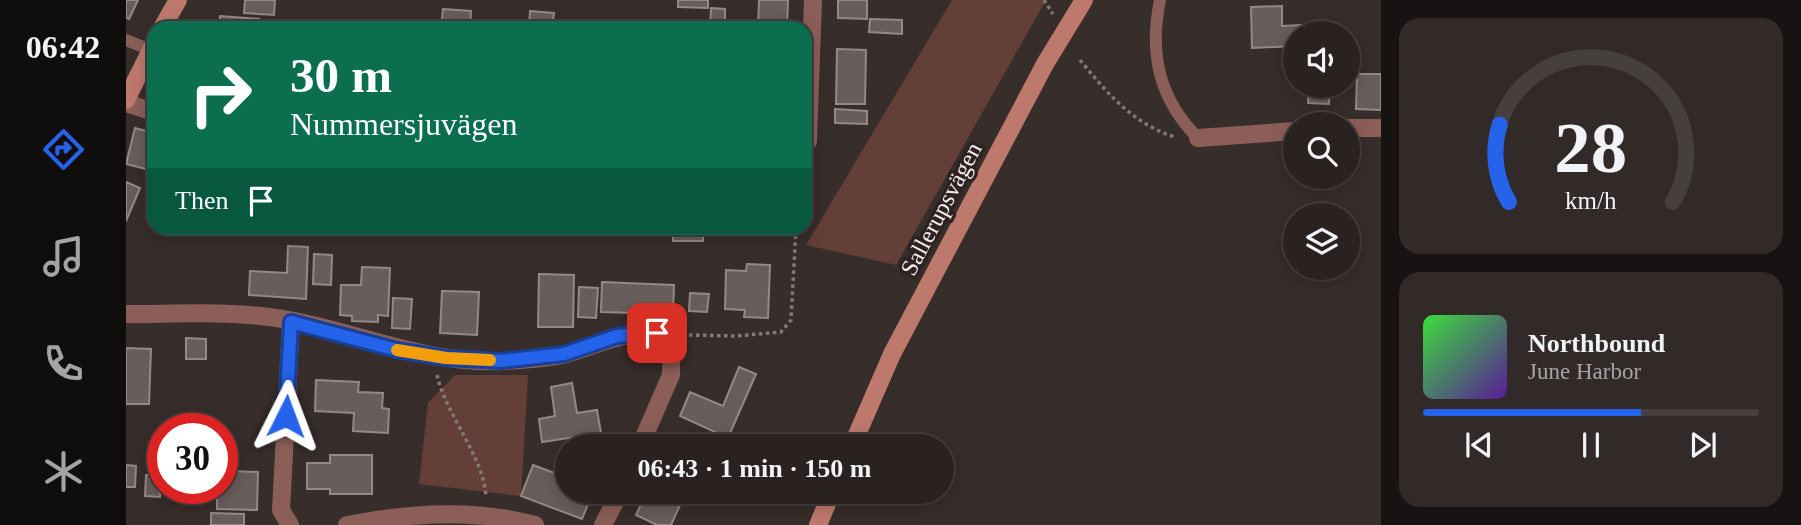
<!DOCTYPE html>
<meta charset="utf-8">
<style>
body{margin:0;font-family:Georgia,serif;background:#312a29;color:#f1f3f6;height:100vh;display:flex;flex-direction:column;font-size:26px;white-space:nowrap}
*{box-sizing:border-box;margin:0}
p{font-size:23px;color:#a5a4a5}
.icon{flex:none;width:38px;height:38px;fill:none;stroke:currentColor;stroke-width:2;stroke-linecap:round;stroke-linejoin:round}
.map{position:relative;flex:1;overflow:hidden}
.panel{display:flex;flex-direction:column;gap:18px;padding:18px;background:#171312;width:420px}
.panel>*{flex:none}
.guide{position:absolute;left:21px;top:21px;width:665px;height:214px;border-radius:21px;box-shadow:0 4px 18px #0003,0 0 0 2px #453f3e;background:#0b6e4f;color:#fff;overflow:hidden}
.buttons{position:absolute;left:1157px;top:21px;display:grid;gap:14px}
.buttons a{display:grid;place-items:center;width:77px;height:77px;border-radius:50%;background:#292220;box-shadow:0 4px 18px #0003,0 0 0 2px #453f3e;font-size:35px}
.speed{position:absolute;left:21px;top:413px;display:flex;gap:14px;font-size:35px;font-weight:700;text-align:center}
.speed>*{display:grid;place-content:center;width:91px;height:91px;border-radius:50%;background:#292220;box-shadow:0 4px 18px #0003,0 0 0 2px #453f3e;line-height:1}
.speed .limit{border:10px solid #d22;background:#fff;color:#111}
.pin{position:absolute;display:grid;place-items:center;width:60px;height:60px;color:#fff;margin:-30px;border-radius:14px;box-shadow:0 4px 10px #0006}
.me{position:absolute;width:77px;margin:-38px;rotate:3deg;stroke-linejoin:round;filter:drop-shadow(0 0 5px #0008)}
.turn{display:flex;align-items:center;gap:24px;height:147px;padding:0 28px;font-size:32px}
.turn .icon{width:91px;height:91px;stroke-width:2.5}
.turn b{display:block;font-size:49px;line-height:60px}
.then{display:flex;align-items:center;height:66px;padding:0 28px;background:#0003;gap:14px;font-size:26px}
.panel .tile{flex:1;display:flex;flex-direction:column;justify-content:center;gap:10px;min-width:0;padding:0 24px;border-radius:21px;background:#312a29}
.panel .dial{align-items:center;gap:0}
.dial svg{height:182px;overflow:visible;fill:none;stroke:#453f3e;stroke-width:7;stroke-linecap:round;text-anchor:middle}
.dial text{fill:#f1f3f6;stroke:none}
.song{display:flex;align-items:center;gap:21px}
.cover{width:84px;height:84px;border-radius:10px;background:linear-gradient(135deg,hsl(120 70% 55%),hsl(270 70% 35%))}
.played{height:7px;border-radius:4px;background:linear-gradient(90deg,#2563eb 65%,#453f3e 65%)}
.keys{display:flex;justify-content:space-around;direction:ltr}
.trip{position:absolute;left:429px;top:434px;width:399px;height:70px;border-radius:35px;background:#292220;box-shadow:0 4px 18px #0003,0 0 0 2px #453f3e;font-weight:600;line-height:70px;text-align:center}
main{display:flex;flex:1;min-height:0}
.menu{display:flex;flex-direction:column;width:126px;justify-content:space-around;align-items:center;background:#100e0d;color:#a5a4a5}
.menu .icon{width:49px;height:49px}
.menu .selected{color:#2563eb}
.menu b{font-size:32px;color:#f1f3f6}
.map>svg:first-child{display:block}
.green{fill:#643f38}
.building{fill:#675d5a;stroke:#948987;stroke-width:2}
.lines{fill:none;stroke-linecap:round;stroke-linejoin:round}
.path{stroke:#837a79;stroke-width:3.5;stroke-dasharray:3.5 3.5;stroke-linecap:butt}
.lane{stroke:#8b5f58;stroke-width:12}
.street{stroke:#8b5f58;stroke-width:18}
.secondary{stroke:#be796d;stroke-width:18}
.route-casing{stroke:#184099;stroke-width:18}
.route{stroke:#2563eb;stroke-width:12}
.slow{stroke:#f59e0b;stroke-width:12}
.labels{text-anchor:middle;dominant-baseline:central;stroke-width:7;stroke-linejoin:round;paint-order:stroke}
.street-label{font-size:24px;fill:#f4edec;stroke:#2d2322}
</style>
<main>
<nav class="menu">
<b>06:42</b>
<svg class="icon selected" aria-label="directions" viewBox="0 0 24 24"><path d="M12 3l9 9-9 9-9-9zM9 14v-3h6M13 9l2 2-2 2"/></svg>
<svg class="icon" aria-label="music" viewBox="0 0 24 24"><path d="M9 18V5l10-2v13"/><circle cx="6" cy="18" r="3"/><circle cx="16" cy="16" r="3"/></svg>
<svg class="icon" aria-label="phone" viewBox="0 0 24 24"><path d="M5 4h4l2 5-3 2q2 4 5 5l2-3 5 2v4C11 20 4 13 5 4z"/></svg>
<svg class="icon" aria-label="climate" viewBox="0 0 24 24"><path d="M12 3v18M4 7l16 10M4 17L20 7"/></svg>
</nav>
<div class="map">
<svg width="1255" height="525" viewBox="0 0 1255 525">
<rect width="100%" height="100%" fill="#372d2b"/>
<!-- green -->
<g class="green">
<path d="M 826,0 L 920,0 L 770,265 L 680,245 Z"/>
<path d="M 329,375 L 402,375 L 395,496 L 293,484 L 302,403 Z"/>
</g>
<!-- building -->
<g class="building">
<path d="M 0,0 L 12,0 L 3,19 L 0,18 Z"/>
<path d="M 119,0 L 149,0 L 148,15 L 118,13 Z"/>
<path d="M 552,0 L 582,0 L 582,8 L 552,7 Z"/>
<path d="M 633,0 L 662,0 L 661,28 L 632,28 Z"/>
<path d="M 712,0 L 741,0 L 741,19 L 712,18 Z"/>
<path d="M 1156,6 L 1156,26 L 1194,24 L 1194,33 L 1169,33 L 1169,46 L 1126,48 L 1125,7 Z"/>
<path d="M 585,8 L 599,9 L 599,28 L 584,28 Z"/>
<path d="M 317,9 L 345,11 L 344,28 L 315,28 Z"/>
<path d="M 404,11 L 428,13 L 426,28 L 403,28 Z"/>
<path d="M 94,16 L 133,19 L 133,28 L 93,28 Z"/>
<path d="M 744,19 L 776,20 L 776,34 L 743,32 Z"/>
<path d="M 711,49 L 740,50 L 739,104 L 710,104 Z"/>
<path d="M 1231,74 L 1255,74 L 1255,110 L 1230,109 Z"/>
<path d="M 1183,86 L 1204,86 L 1203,104 L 1182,103 Z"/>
<path d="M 709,109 L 741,111 L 741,124 L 709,123 Z"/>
<path d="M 9,128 L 28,133 L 28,171 L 0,164 Z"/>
<path d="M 0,182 L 14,188 L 0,221 Z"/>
<rect x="547" y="228" width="30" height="13"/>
<path d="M 162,246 L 182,247 L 180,299 L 123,295 L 124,271 L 161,273 Z"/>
<path d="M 188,254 L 206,255 L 205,285 L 187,284 Z"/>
<path d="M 621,264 L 644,265 L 642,318 L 618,317 L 619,310 L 599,309 L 600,270 L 620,271 Z"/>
<path d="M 236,267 L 264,268 L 262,316 L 252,315 L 252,322 L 226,321 L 226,316 L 214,315 L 215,285 L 235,285 Z"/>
<path d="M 413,274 L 448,275 L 447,327 L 412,327 Z"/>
<path d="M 476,282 L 548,285 L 547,314 L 475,312 Z"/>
<path d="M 453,287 L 472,288 L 470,318 L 452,317 Z"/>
<path d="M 316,291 L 353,292 L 351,335 L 314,333 Z"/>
<path d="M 564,293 L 583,294 L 581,312 L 563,311 Z"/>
<path d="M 267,298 L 286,299 L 284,329 L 266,328 Z"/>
<path d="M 60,338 L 80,339 L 80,359 L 60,359 Z"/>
<path d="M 0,348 L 25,349 L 23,404 L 0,404 Z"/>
<path d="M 613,367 L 630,374 L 602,438 L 554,416 L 564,392 L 597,406 Z"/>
<path d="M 190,380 L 233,382 L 232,392 L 257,393 L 256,408 L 263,409 L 262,433 L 227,431 L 228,413 L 189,411 Z"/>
<path d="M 446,383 L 451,413 L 471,410 L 475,433 L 416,442 L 413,419 L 429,416 L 425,387 Z"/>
<path d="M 550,436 L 589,437 L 586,446 L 550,446 Z"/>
<path d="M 204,455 L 246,455 L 246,494 L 204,494 L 204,489 L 181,489 L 181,463 L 204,463 Z"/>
<path d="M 0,465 L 10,466 L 9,487 L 0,487 Z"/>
<path d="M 407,465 L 439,477 L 441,471 L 441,492 L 467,492 L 456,519 L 395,496 Z"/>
<path d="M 105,471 L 132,472 L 131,510 L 91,509 L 91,488 L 96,488 L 96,483 L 105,483 Z"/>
<path d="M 20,475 L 35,475 L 34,497 L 19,496 Z"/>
<path d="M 521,492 L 560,492 L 545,525 L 531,525 L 510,515 Z"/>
<path d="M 85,513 L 118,514 L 118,525 L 85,525 Z"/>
</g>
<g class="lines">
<!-- path -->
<g class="path">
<path d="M 918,0 L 927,14"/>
<path d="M 954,60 C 981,93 1007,124 1049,137"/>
<path d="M 563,335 L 610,336 L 655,332 L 665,320 L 670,228"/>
<path d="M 311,375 C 321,417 358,457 360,497"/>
</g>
<!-- lane -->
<g class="lane">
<path d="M 1034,0 C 1023,54 1033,99 1072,138"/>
<path d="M 0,40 L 25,50"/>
</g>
<!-- street -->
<g class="street">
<path d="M 0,103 L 28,112"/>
<path d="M 1222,128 L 1255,128"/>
<path d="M 1072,138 L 1169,131"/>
<path d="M 679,143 L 682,141 L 687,0"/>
<path d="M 0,314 C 47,314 97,311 143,317 C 222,327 295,365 377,361 C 397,360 420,359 440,354 C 474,345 513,321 545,343 L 545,375 L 514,446"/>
<path d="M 164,525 L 155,510 L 165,322"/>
<path d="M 221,525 C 282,513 347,508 409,525"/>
<path d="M 477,525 L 494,492"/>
</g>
<!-- secondary -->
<g class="secondary">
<path d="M 36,28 L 52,0"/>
<path d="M 0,100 L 28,44"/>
<path d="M 726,446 L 766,354 L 919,64 L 958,0"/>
<path d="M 692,525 L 706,492"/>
</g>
</g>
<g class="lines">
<!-- route casing -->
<g class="route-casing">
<path id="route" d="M 160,416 L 165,322 L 271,350 L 320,358 L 375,361 L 438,354 L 491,336 L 531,333"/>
</g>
<!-- route -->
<use href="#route" class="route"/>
<!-- slow -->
<path class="slow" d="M 271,350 L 320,358 L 364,360"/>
</g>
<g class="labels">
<!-- street labels -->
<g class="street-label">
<text transform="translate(815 209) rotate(-62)">Sallerupsvägen</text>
</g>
</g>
</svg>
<div class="buttons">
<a><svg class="icon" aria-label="sound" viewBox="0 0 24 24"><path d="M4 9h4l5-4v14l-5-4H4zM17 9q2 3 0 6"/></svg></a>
<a><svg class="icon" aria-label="search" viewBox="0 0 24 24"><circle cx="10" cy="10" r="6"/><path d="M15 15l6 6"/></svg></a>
<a><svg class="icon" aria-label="layers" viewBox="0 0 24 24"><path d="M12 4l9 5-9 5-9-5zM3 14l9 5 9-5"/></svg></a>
</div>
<div class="speed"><div class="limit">30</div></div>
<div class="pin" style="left:531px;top:333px;background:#d93025"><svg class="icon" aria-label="arrive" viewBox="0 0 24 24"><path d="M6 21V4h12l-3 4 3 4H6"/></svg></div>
<svg class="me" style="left:160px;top:416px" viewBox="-20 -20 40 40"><path d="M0-17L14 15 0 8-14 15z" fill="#2563eb" stroke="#fff" stroke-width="4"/></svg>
<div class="trip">06:43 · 1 min · 150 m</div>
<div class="guide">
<div class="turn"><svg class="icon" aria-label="right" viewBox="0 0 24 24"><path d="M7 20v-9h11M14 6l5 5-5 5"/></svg><div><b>30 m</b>Nummersjuvägen</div></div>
<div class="then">Then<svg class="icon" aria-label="arrive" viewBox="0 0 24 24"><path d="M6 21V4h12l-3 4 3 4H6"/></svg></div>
</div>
</div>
<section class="panel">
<div class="tile dial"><svg viewBox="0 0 100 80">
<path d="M14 69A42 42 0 1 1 86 69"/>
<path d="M14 69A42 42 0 0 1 10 35" stroke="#2563eb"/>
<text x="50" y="56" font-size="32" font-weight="700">28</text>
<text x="50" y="72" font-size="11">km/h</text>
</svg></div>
<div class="tile">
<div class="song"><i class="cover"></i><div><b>Northbound</b><p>June Harbor</p></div></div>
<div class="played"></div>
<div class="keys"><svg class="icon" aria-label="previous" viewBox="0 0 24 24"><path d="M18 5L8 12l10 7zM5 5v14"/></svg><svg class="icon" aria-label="pause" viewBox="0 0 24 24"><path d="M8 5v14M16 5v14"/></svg><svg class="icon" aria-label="next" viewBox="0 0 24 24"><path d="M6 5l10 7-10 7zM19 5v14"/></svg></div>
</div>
</section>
</main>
